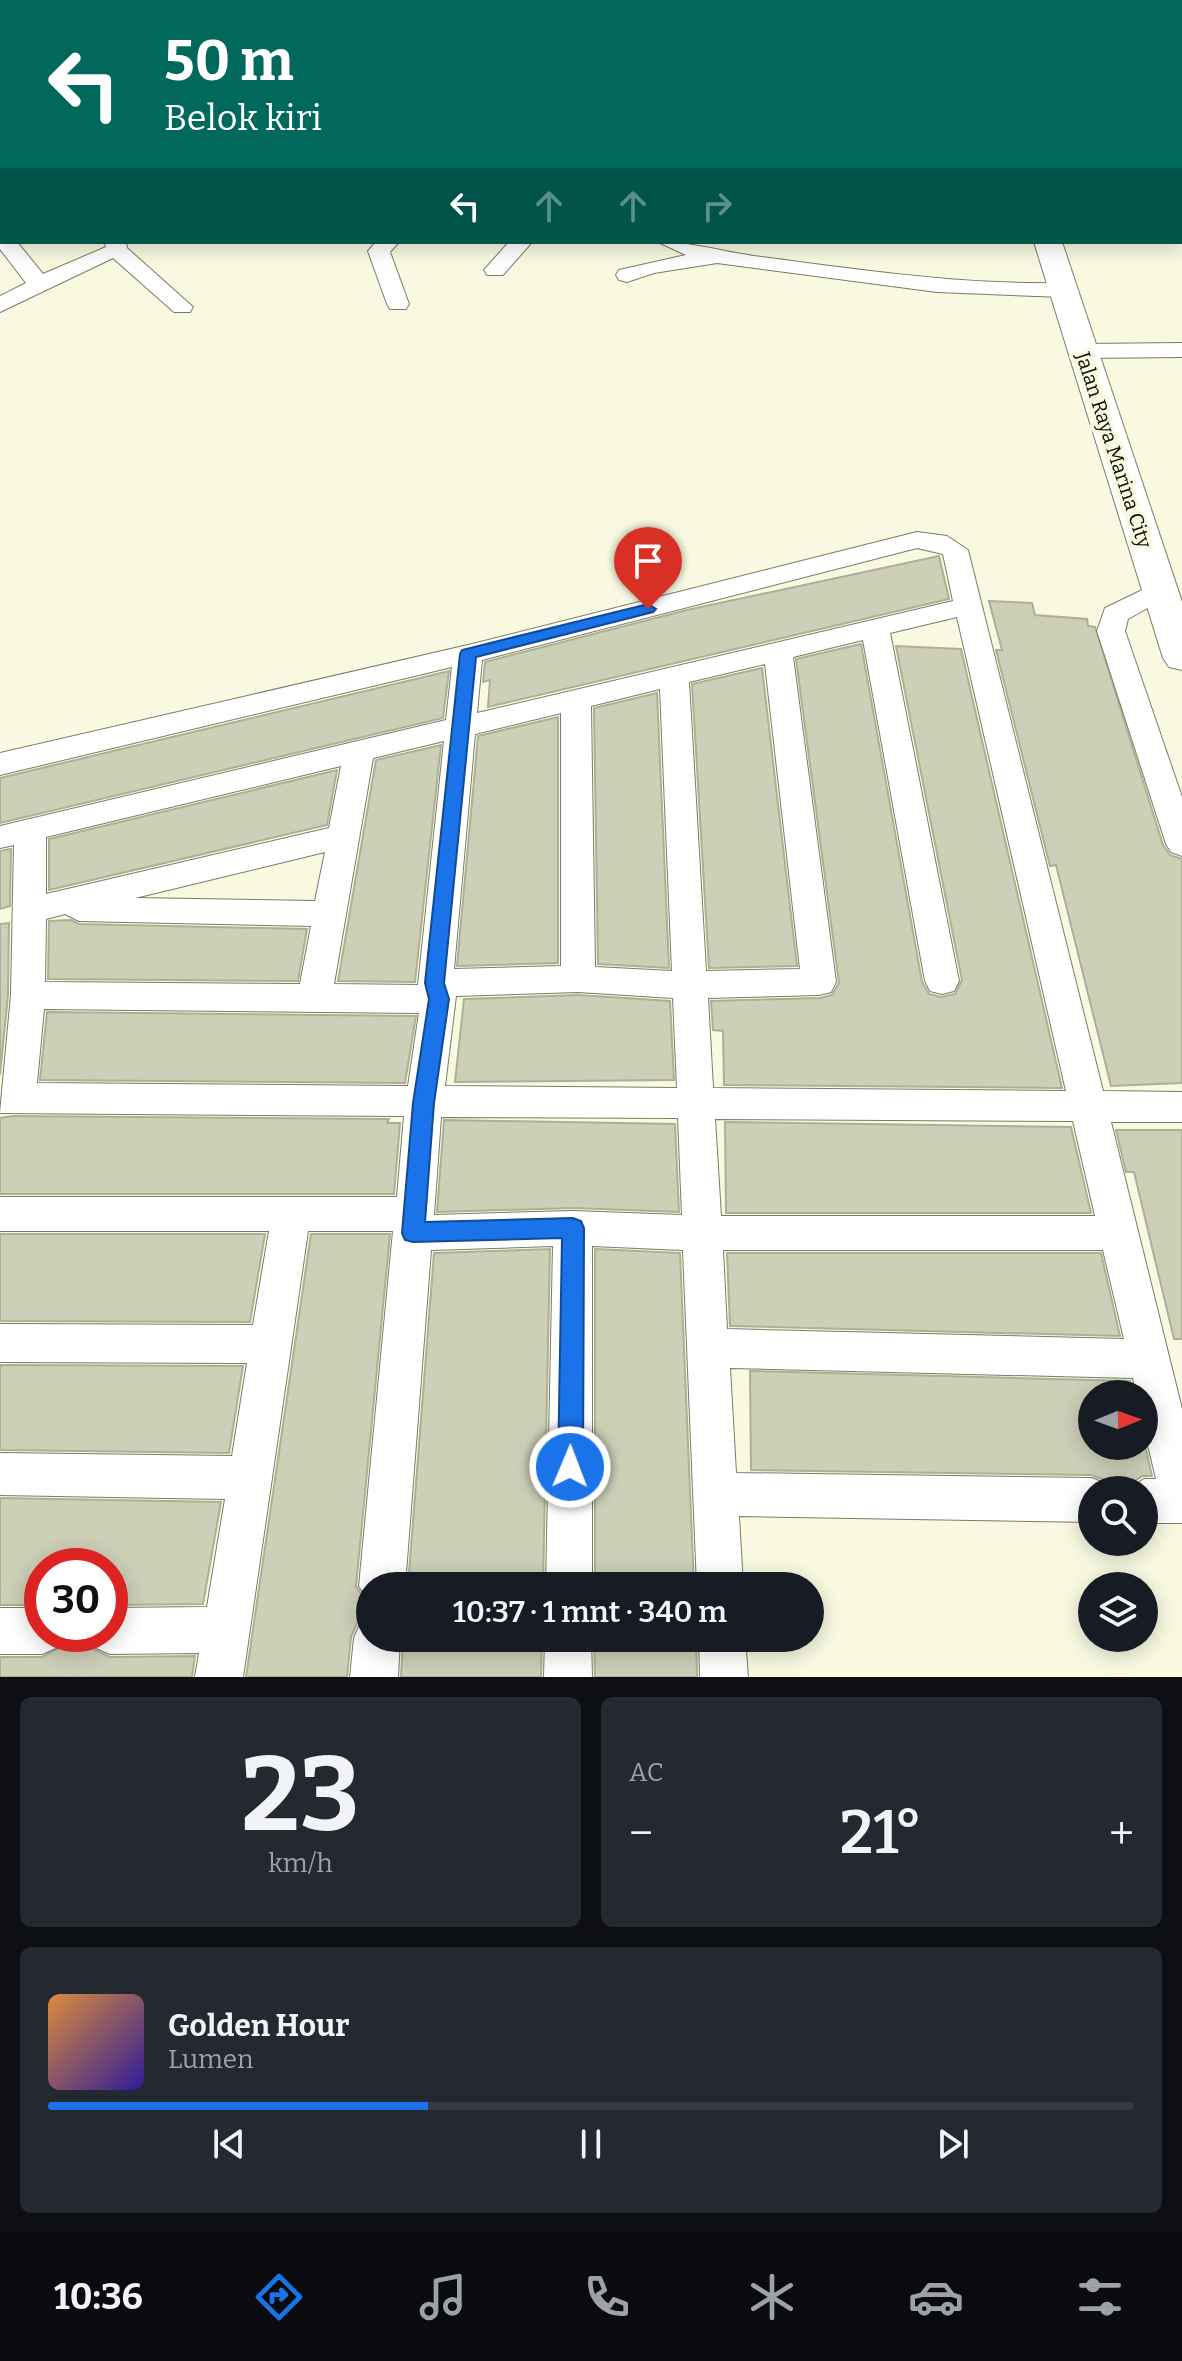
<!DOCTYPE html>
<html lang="id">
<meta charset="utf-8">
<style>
body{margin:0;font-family:Bitter,serif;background:#242831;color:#f1f3f6;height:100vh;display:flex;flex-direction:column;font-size:30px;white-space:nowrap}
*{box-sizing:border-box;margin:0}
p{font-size:26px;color:#9ea1a6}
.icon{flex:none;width:44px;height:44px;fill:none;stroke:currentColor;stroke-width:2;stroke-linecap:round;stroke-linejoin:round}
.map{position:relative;height:1677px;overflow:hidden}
.details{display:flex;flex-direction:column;gap:20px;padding:20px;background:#0d0f14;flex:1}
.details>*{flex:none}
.hud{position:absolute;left:0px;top:0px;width:1182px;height:244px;box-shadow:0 4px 20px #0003;background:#00695c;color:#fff;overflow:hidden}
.needle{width:52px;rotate:89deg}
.tools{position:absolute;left:1078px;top:1380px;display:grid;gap:16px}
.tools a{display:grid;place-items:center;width:80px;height:80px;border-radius:50%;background:#171b24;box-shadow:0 4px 20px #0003;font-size:40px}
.speed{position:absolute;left:24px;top:1548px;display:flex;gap:16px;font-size:40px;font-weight:700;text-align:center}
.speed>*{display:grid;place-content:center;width:104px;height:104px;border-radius:50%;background:#171b24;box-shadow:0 4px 20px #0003;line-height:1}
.speed .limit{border:12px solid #d22;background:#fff;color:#111}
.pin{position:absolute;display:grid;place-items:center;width:68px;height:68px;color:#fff;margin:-82px -34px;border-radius:50% 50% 50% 0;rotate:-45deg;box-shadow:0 0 8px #0007}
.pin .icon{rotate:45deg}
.me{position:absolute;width:88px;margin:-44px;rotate:1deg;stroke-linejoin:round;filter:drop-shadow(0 0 6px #0008)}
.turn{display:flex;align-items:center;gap:28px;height:168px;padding:0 32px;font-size:36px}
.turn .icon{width:104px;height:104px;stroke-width:2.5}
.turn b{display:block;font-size:56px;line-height:68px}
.lanes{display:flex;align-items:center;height:76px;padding:0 32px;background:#0003;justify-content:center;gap:40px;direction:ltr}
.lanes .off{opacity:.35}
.big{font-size:60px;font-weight:600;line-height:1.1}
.details .card{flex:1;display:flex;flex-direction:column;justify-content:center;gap:12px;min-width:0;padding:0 28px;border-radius:12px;background:#242831}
.details .dial{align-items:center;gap:0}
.dial b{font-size:104px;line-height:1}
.song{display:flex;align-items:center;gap:24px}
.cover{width:96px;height:96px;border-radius:12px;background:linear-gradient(135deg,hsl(30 70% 55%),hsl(250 70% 35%))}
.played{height:8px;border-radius:4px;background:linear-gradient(90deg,#1a73e8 35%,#363941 35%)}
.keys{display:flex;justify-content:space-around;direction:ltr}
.heat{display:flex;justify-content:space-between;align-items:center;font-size:44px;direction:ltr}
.details .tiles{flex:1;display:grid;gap:20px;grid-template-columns:1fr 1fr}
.card:last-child{grid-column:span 2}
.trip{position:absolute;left:356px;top:1572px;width:468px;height:80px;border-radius:40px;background:#171b24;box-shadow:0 4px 20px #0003;font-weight:600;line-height:80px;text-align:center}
.tabs{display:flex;height:128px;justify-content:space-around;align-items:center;background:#090b0e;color:#9ea1a6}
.tabs .icon{width:56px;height:56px}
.tabs .selected{color:#1a73e8}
.tabs b{font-size:36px;color:#f1f3f6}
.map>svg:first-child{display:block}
.building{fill:#cecfb7;stroke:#adaf97;stroke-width:2}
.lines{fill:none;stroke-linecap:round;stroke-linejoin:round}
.minor-casing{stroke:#7b7c66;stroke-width:2}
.major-casing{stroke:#7b7c66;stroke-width:2}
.minor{fill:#fff;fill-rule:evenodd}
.major{fill:#fff;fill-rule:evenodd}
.route{fill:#1a73e8;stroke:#114b97;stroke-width:2}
.labels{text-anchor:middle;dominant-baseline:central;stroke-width:8;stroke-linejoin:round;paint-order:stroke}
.far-street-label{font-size:20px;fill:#0c0d05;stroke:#f8f9e0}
</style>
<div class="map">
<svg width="1182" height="1677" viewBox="0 0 1182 1677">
<rect width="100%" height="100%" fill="#f8f9e0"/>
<!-- building -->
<g class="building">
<path d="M 939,556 L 949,599 L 488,707 L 490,680 L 483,682 L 485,662 L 687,610 Z"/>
<path d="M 989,601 L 1032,603 L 1035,615 L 1087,619 L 1088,626 L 1095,627 L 1163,845 L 1170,855 L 1182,859 L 1182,1083 L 1111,1086 L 1056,865 L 1050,866 L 996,650 L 1002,650 Z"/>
<path d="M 861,644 L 922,982 L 929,994 L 941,997 L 955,994 L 962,980 L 896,646 L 961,649 L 1062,1088 L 724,1085 L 723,1031 L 713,1030 L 711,1001 L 820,998 L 832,995 L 839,983 L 796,659 Z"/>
<path d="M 762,668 L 797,966 L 709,968 L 692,684 Z"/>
<path d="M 449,671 L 443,718 L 0,823 L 0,778 Z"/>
<path d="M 657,693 L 669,968 L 598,964 L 594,708 Z"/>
<path d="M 558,717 L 558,963 L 457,966 L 478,736 Z"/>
<path d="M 441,745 L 415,982 L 338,981 L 376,760 Z"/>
<path d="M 337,770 L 327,825 L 49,890 L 49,839 Z"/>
<path d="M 11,849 L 10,906 L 0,909 L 0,851 Z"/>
<path d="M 71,920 L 79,924 L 307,929 L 298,981 L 48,979 L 49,921 Z"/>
<path d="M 9,923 L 8,995 L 0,1075 L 0,924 Z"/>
<path d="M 578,995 L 670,1001 L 674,1080 L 455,1082 L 464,999 Z"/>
<path d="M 47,1012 L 416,1016 L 405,1083 L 40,1080 Z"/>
<path d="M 13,1116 L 389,1119 L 387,1123 L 400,1123 L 394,1194 L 0,1194 L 0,1118 Z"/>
<path d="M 444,1120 L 675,1124 L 679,1212 L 573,1208 L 437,1212 Z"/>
<path d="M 725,1122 L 1071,1127 L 1091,1213 L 726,1213 Z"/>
<path d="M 1116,1130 L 1182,1130 L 1182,1339 L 1174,1339 L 1134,1172 L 1126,1172 Z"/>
<path d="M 0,1234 L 265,1234 L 250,1322 L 0,1321 Z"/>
<path d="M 311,1234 L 390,1234 L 356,1586 L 369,1607 L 369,1615 L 358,1621 L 351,1637 L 347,1677 L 246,1677 Z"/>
<path d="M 550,1249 L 543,1586 L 408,1586 L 434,1253 Z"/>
<path d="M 595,1249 L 680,1253 L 694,1586 L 595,1586 Z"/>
<path d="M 727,1253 L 1101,1253 L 1120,1336 L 730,1326 Z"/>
<path d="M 0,1365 L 243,1366 L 229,1453 L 0,1450 Z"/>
<path d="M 750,1371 L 1130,1381 L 1133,1394 L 1092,1394 L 1092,1446 L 1144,1446 L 1144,1441 L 1152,1476 L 1142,1476 L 1125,1488 L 1112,1488 L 1109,1482 L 1092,1475 L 751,1470 Z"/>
<path d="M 0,1498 L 221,1502 L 203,1604 L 110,1605 L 110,1566 L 42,1566 L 42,1605 L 0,1605 Z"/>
<path d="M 403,1638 L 542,1638 L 541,1677 L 401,1677 Z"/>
<path d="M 594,1638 L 696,1638 L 697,1677 L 595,1677 Z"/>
<path d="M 61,1647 L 91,1648 L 110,1657 L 195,1656 L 192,1677 L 0,1677 L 0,1657 L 42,1657 Z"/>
</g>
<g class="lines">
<!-- minor casing -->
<g class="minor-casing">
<g id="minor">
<path d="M 2,104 L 2,116 L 0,117 L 0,105 Z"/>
<path d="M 1180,158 L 1182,159 L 1182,171 L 1180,170 Z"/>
<path d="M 0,237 L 2,242 L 17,242 L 43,274 L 106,247 L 104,242 L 126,242 L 127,248 L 193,307 L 190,312 L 174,312 L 113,258 L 0,312 L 0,296 L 26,283 L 0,249 Z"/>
<path d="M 376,242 L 399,242 L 390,252 L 409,304 L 406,309 L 390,309 L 387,304 L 368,251 Z"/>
<path d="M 509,242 L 532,242 L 503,275 L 487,275 L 484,270 Z"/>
<path d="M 658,242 C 694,242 727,253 762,257 C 862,270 962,285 1063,283 L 1074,290 L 1063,297 L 937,292 L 717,263 L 654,273 L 627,282 L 619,280 L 616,275 L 619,270 L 686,255 Z"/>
<path d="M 1182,343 L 1182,357 L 1083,358 L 1071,351 L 1083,344 Z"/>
<path d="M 917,532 L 947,536 L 968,550 L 1103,1091 L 1182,1092 L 1182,1122 L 1111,1122 L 1182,1409 L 1182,1523 L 1144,1523 L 1144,1490 L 1127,1490 L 1144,1479 L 1156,1479 L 1144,1428 L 1144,1394 L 1136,1394 L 1133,1378 L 730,1368 L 736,1473 L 1092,1478 L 1108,1485 L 1110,1490 L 1092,1490 L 1092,1522 L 739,1516 L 743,1586 L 697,1586 L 683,1250 L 592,1246 L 592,1586 L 546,1586 L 553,1246 L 431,1250 L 405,1586 L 370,1586 L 370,1604 L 359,1586 L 393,1231 L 308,1231 L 243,1677 L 195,1677 L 199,1653 L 110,1654 L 94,1647 L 88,1634 L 110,1634 L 110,1608 L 207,1607 L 225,1499 L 0,1495 L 0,1453 L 232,1456 L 247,1363 L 0,1362 L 0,1324 L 253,1325 L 269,1231 L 0,1231 L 0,1197 L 397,1197 L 404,1116 L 0,1113 L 11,995 L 14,845 L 0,848 L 0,826 L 446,720 L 452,667 L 0,775 L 0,753 L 468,645 ZM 917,548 L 943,554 L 953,601 L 477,713 L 482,660 ZM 957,617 L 1066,1091 L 713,1088 L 708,998 L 819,995 L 831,992 L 836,982 L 793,657 L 863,640 L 925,981 L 930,991 L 942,994 L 954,991 L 959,981 L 890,633 ZM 765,664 L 800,969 L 706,971 L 689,682 ZM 660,689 L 672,971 L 595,967 L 591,706 ZM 561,713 L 561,966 L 454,969 L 475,734 ZM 444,741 L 418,985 L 334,984 L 373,758 ZM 341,766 L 329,828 L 46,894 L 46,837 ZM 325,852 L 315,901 L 135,898 ZM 65,914 L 79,921 L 311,926 L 300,984 L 45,982 L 46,919 ZM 578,992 L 673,998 L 677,1088 L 445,1086 L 456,996 ZM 44,1009 L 419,1013 L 408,1086 L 37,1083 ZM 441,1117 L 678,1118 L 682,1215 L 573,1211 L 434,1215 ZM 715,1119 L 1073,1121 L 1095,1216 L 721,1216 ZM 723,1250 L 1103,1250 L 1124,1339 L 727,1329 Z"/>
<path d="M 1159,582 L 1169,584 L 1173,590 L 1169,596 L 1128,619 L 1125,631 L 1182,797 L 1182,856 L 1171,852 L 1166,844 L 1097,631 L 1105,608 Z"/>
<path d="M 0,1608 L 42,1608 L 42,1634 L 64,1634 L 58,1647 L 42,1654 L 0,1654 Z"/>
<path d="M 370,1618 L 370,1638 L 400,1638 L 398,1677 L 350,1677 L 354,1638 L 361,1622 Z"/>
<path d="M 545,1638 L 591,1638 L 592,1677 L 544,1677 Z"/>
<path d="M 699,1638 L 745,1638 L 748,1677 L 700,1677 Z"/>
</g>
</g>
<!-- major casing -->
<g class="major-casing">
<path id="major" d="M 1034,242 L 1062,242 L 1182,602 L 1182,670 L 1169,667 L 1163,658 Z"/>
</g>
<!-- minor -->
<use href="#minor" class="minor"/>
<!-- major -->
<use href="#major" class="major"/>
</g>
<!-- route -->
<path class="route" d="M 648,604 L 656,609 L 653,612 L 476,657 L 444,983 L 449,999 L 434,1103 L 425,1222 L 573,1218 L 581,1221 L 584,1228 L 583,1467 L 579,1475 L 570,1479 L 561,1475 L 558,1467 L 562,1238 L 413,1242 L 405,1240 L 402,1233 L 413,1103 L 429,999 L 425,983 L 460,654 L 462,650 Z"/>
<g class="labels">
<!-- far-street labels -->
<g class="far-street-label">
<text transform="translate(1114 450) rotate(72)">Jalan Raya Marina City</text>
</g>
</g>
</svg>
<div class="tools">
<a><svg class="needle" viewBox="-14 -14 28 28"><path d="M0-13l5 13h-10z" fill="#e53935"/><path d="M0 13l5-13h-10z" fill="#9ea1a6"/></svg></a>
<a><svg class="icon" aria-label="search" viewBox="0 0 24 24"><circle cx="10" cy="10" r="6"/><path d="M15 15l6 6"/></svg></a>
<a><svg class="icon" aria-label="layers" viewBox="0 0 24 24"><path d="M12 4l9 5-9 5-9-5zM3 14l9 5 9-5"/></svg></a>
</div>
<div class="speed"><div class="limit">30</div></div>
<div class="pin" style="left:648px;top:609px;background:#d93025"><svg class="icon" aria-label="arrive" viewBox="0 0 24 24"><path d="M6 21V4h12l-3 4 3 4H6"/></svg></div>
<svg class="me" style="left:570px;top:1467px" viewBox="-20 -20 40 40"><circle r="17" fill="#1a73e8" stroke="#fff" stroke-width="3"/><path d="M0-11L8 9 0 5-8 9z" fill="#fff"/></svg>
<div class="trip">10:37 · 1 mnt · 340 m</div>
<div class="hud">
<div class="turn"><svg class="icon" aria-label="left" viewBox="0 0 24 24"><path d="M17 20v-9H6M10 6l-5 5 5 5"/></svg><div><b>50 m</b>Belok kiri</div></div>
<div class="lanes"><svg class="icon" aria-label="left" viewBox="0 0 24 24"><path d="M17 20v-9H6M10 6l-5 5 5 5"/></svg><svg class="icon off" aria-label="ahead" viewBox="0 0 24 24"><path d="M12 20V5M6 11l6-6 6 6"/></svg><svg class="icon off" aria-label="ahead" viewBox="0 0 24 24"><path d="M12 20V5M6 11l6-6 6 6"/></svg><svg class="icon off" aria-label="right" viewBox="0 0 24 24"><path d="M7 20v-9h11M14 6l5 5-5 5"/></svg></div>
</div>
</div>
<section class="details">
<div class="tiles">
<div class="card dial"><b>23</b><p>km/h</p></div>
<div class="card"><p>AC</p>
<div class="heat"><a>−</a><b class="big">21°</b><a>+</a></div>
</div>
<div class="card">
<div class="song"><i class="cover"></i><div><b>Golden Hour</b><p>Lumen</p></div></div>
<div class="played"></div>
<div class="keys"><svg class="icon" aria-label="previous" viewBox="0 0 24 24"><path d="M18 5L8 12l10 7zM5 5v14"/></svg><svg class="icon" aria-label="pause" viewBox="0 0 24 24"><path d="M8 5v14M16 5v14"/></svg><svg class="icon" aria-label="next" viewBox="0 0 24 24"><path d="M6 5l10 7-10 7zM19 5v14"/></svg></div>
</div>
</div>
</section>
<nav class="tabs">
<b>10:36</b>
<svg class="icon selected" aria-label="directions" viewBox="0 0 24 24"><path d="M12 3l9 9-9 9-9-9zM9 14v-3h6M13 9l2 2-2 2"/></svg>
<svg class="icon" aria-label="music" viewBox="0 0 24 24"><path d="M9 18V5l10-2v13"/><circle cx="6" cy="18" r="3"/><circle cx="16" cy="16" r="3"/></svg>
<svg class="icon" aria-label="phone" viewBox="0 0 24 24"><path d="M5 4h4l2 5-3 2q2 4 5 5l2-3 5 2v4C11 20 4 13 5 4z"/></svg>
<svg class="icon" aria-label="climate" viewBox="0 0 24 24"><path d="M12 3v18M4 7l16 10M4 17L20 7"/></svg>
<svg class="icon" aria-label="car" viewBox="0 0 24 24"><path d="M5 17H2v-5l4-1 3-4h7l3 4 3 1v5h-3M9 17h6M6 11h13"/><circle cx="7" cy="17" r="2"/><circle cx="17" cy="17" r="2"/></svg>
<svg class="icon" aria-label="filters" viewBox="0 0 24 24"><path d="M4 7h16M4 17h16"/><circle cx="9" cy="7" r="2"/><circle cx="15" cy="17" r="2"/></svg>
</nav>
